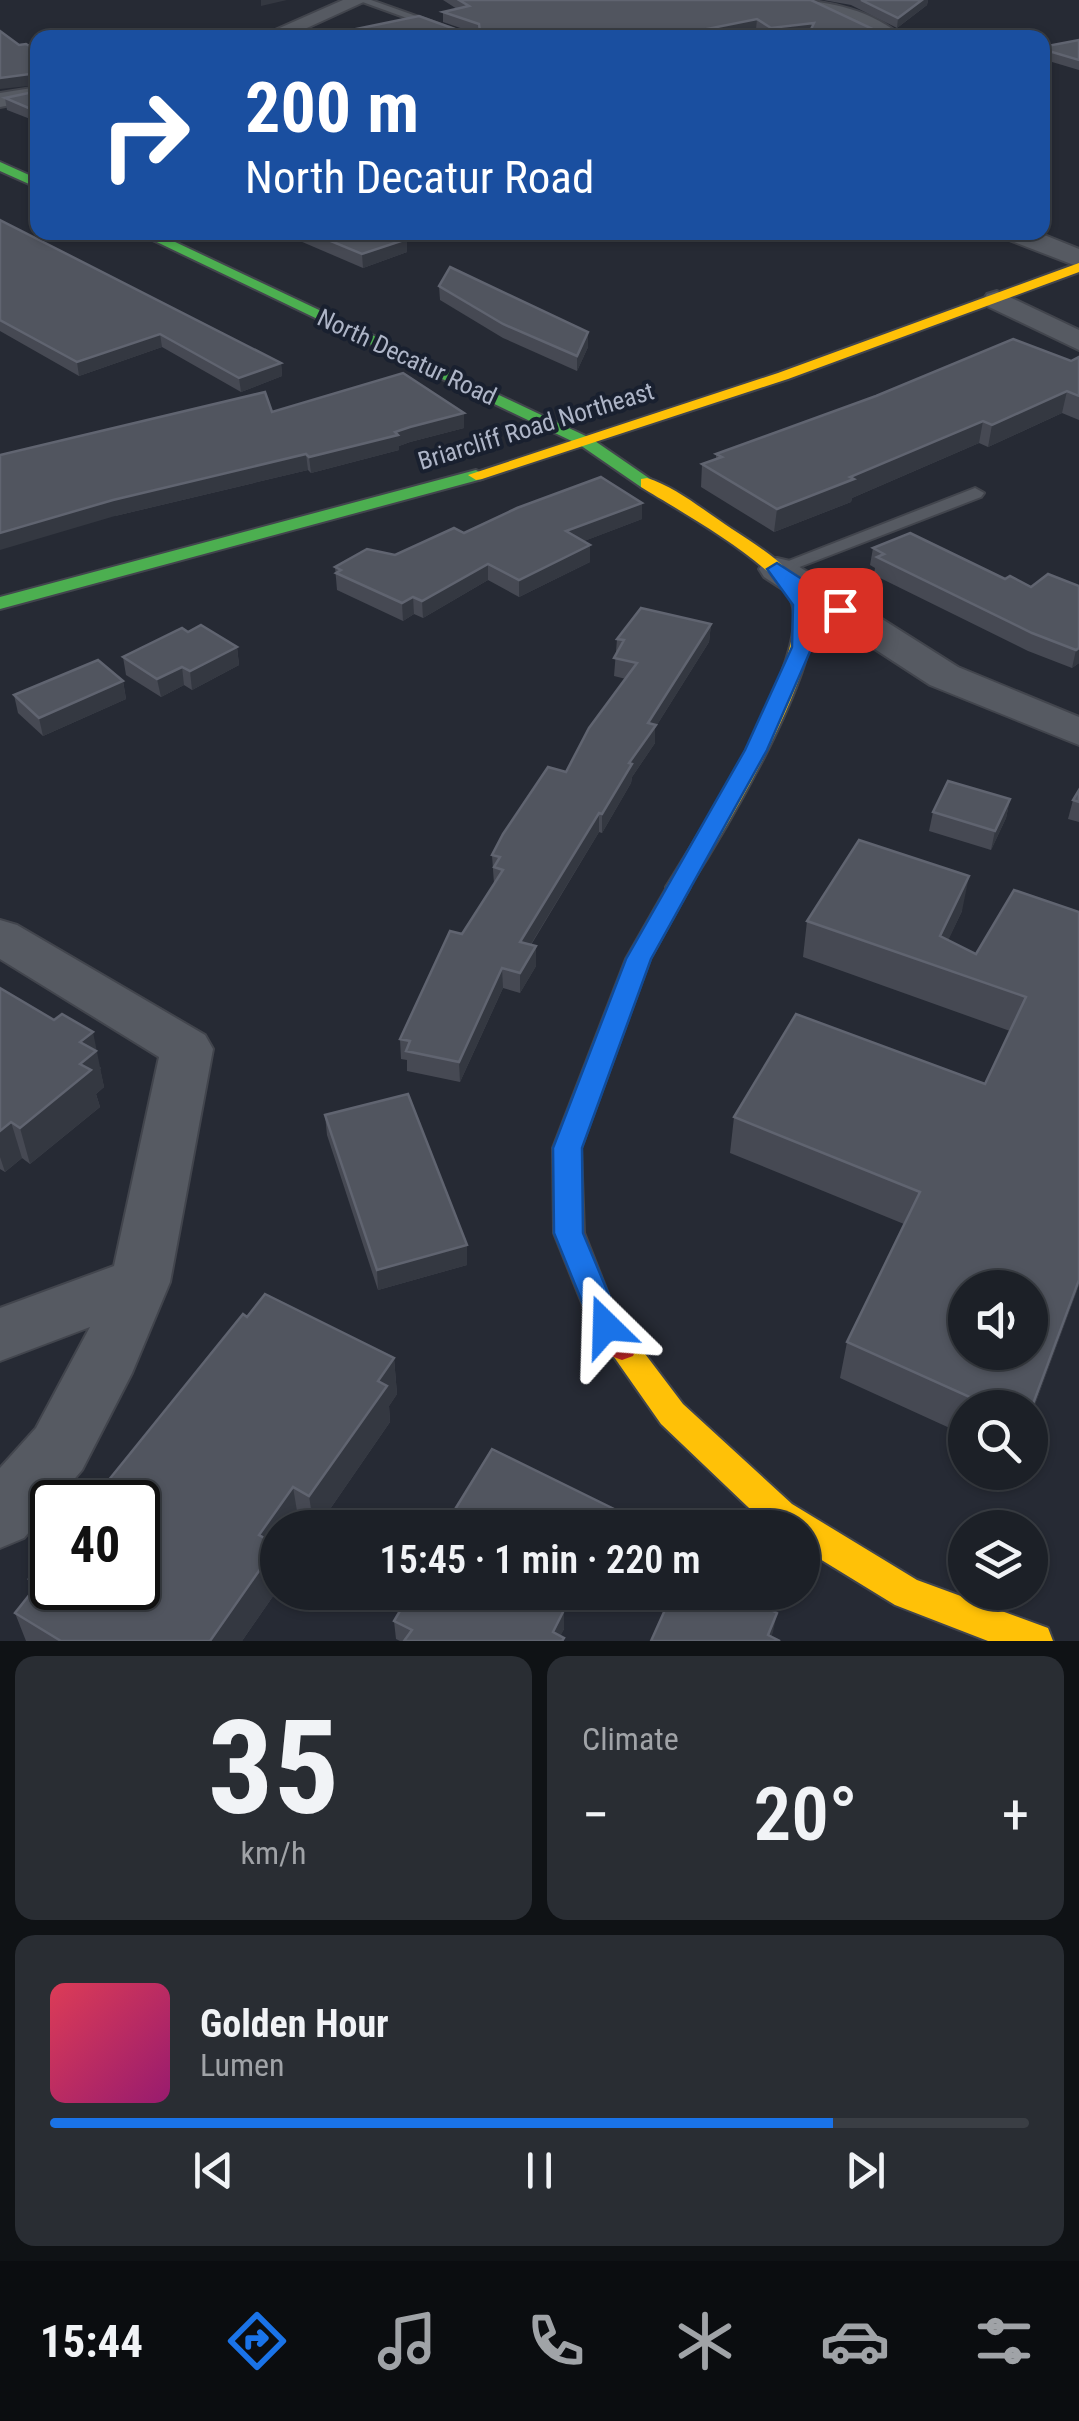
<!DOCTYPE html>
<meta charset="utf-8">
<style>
body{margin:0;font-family:"Roboto Condensed",sans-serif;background:#292d33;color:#f1f3f6;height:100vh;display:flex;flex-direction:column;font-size:38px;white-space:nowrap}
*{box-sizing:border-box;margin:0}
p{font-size:32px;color:#a0a3a7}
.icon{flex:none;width:55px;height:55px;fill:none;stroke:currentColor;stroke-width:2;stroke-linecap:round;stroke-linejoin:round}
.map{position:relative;height:1641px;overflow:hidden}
.sheet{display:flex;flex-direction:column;gap:15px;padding:15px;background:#0f1215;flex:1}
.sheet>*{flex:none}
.hud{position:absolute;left:30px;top:30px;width:1020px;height:210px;border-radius:20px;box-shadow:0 2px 8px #0004,0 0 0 2px #3a3e44;background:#1a4fa0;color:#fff;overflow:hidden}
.controls{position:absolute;left:948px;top:1270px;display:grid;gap:20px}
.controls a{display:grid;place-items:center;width:100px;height:100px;border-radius:50%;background:#1c2027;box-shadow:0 2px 8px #0004,0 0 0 2px #3a3e44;font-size:50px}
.speed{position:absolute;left:30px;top:1480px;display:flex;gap:20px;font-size:50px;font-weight:700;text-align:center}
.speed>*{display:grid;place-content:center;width:130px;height:130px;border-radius:50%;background:#1c2027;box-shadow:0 2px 8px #0004,0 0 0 2px #3a3e44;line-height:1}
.speed .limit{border:5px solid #111;border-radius:15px;background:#fff;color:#111}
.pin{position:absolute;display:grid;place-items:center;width:85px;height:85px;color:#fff;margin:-42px;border-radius:20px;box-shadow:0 5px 15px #0006}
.me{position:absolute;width:110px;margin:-55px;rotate:338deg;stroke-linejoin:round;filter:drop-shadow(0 0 8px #0008)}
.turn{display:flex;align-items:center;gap:35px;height:210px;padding:0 50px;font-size:45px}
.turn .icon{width:130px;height:130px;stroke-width:2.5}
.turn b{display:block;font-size:70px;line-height:85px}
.big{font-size:75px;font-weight:600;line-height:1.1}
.sheet .card{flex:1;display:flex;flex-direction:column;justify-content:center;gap:15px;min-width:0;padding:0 35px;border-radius:20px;background:#292d33}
.sheet .dial{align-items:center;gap:0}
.dial b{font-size:130px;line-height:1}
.song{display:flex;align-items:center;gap:30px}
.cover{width:120px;height:120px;border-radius:15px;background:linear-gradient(135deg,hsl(350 70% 55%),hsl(320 70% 35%))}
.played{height:10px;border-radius:5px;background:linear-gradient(90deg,#1a73e8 80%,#3a3e44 80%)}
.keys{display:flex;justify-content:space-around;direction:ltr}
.heat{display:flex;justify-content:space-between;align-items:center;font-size:55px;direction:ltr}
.sheet .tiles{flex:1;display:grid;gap:15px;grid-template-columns:1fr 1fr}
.card:last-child{grid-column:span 2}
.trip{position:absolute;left:260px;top:1510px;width:560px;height:100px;border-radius:50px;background:#1c2027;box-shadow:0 2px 8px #0004,0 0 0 2px #3a3e44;font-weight:600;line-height:100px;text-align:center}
.tab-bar{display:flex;height:160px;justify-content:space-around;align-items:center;background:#0b0d10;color:#a0a3a7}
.tab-bar .icon{width:70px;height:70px}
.tab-bar .active{color:#1a73e8}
.tab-bar b{font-size:45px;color:#f1f3f6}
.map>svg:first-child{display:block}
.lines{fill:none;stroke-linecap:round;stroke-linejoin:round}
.lane-casing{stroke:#42454d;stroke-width:4}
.street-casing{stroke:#42454d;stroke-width:4}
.fast-casing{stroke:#42454d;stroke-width:4}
.slow-casing{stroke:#42454d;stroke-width:4}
.jam-casing{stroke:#42454d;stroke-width:4}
.lane{fill:#565a62;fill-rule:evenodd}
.street{fill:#565a62;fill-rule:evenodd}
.fast{fill:#4caf50;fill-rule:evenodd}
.slow{fill:#ffc107;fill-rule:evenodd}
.jam{fill:#c62828;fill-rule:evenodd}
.wall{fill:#464953}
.shaded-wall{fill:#343841}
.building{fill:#51555f;stroke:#606470;stroke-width:2.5;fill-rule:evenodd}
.route{fill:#1a73e8;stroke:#114b97;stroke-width:2.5}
.labels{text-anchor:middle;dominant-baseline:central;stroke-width:8;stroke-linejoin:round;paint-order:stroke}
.far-street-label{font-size:25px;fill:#aeb5c7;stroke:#19202f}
</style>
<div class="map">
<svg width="1079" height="1641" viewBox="0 0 1079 1641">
<rect width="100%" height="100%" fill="#262a34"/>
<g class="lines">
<!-- lane casing -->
<g class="lane-casing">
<g id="lane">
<path d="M 357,0 L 371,0 L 478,38 L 462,38 Z"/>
<path d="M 975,488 L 984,493 L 981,497 L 784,573 L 770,573 L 768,569 Z"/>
</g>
</g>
<!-- street casing -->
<g class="street-casing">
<g id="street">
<path d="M 343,0 L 368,0 L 285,38 L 257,38 Z"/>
<path d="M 791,0 C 827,0 875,11 903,38 L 877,38 Z"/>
<path d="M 38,87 L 38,100 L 0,107 L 0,93 Z"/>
<path d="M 1000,232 L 1037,232 L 1079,249 L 1079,267 L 1004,238 Z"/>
<path d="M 997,291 L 1079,330 L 1079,350 L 987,306 L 983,300 L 987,294 Z"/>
<path d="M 777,558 L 790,561 L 958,667 L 1079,717 L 1079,745 L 930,685 L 764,577 L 759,569 L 764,561 Z"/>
<path d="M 0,920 L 17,925 L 205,1035 L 213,1049 L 170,1282 L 132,1373 L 82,1470 L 24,1538 L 0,1548 L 0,1468 L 36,1428 L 90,1327 L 0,1361 L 0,1308 L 114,1266 L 159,1057 L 0,959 Z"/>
</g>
</g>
<!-- fast casing -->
<g class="fast-casing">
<g id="fast">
<path d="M 0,162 L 38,179 L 38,188 L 0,171 Z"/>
<path d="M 136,232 L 154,232 L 592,439 L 656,483 L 647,488 L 641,487 L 580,445 Z"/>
<path d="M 476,470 L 484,475 L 482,479 L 0,609 L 0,597 Z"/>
</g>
</g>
<!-- slow casing -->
<g class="slow-casing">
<g id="slow">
<path d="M 1079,263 L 1079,272 L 788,379 L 482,479 L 476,480 L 468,475 L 778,373 Z"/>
<path d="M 647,478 C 676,487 706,512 732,529 C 760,547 797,570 810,601 C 833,655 718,842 686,892 L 678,895 L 666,887 C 698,835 811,659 792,603 C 779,565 676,509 641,487 L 641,479 Z"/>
<path d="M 622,1334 L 633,1338 L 683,1404 L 792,1504 L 917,1580 L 1048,1628 L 1053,1641 L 988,1641 L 895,1605 L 802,1548 L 802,1528 L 768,1526 L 661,1424 L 607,1347 L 611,1338 Z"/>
</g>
</g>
<!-- jam casing -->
<g class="jam-casing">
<path id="jam" d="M 678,879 L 690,887 L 650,959 L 581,1148 L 584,1233 L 618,1319 L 637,1347 L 633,1356 L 622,1360 L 611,1356 L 595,1335 L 554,1233 L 553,1148 L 626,959 L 670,882 Z"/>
</g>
<!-- lane -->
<use href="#lane" class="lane"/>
<!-- street -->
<use href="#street" class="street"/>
<!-- fast -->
<use href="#fast" class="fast"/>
<!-- slow -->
<use href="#slow" class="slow"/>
<!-- jam -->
<use href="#jam" class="jam"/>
</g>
<!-- wall -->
<g class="wall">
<path d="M 443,0 L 811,0 L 809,34 L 770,38 L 756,29 L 714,38 L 327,38 L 327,35 L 469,31 L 443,22 L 443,12 L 457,9 Z"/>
<path d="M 823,0 L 928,0 L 927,5 L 897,28 L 851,5 Z"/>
<path d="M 1079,40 L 1079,70 L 1042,59 L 1042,47 Z"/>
<path d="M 38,91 L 38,122 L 7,110 L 5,98 Z"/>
<path d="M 0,220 L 281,363 L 282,376 L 241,392 L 162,347 L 79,376 L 0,331 Z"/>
<path d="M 279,232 L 392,232 L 407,252 L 363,268 Z"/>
<path d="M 439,286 L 588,332 L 588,347 L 577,371 L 503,338 L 440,300 Z"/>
<path d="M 1079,357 L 1079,420 L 1062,413 L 988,447 L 979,443 L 852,498 L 851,502 L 774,532 L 701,487 L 702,464 L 716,459 L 716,454 L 1071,361 Z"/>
<path d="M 272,412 L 464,428 L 410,442 L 399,446 L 399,450 L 311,473 L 308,470 L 115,516 Z"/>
<path d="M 642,519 L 584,541 L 590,562 L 519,597 L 488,580 L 423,618 L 414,614 L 403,621 L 337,590 L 335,567 L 395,555 L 464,533 Z"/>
<path d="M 873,548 L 1005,579 L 1031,587 L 1079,586 L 1079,663 L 1072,668 L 1028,651 L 874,575 L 875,568 L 870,565 Z"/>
<path d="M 711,624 L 709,642 L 655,728 L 655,743 L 632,777 L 631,783 L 602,833 L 599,832 L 531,945 L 536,966 L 520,993 L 503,988 L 460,1082 L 407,1071 L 407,1060 L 401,1059 L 400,1039 L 494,884 L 492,855 L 566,772 L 626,679 L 614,676 L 617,639 Z"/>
<path d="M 188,632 L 237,647 L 239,665 L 192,690 L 184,685 L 161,697 L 126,675 L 123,657 Z"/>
<path d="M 123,681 L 126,699 L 43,736 L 18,713 L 14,695 Z"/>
<path d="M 1079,790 L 1079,822 L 1068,819 L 1073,800 Z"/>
<path d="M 1010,799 L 1006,818 L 991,850 L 929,831 L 933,812 Z"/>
<path d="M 962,911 L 948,940 L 976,954 L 1079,912 L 1079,1285 L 1030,1418 L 1030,1408 L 965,1408 L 965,1435 L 840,1378 L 847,1342 L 904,1224 L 730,1153 L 734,1117 L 985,1084 L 1010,1031 L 803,957 L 807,921 Z"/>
<path d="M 0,988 L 101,1068 L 100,1069 L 104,1087 L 96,1094 L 100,1107 L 30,1164 L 22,1158 L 5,1172 L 0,1169 Z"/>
<path d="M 325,1115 L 467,1265 L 378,1290 L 327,1135 Z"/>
<path d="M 247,1317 L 394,1358 L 397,1394 L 389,1406 L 390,1422 L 317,1528 L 308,1528 L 299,1523 L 296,1528 L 278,1528 L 278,1589 L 242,1641 L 26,1641 L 15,1613 L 33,1590 L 29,1579 Z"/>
<path d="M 433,1592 L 574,1592 L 564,1611 L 564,1629 L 560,1636 L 564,1638 L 564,1641 L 400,1641 L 396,1639 L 394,1621 L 430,1597 Z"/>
</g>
<!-- shaded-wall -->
<g class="shaded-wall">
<path d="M 261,0 L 287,0 L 261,6 Z"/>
<path d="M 922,0 L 928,0 L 927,5 L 897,28 L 898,18 Z"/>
<path d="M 757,19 L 756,29 L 714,38 L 662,38 Z"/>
<path d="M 814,23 L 813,33 L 771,38 L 771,28 Z"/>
<path d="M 38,73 L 38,85 L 0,89 L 0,78 Z"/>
<path d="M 407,239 L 407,252 L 363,268 L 362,254 Z"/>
<path d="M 588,332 L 588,347 L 577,371 L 577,356 Z"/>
<path d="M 160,334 L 162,347 L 79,376 L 77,362 Z"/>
<path d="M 281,363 L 282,376 L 241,392 L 239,378 Z"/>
<path d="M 1067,391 L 1062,413 L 988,447 L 992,425 Z"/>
<path d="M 464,413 L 464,428 L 410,442 L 399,446 L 399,450 L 311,473 L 309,457 L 410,427 Z"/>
<path d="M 983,421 L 979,443 L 852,498 L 851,502 L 774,532 L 777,509 Z"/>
<path d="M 306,454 L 308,470 L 115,516 L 0,550 L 0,533 L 113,500 Z"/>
<path d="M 642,503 L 642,519 L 566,548 L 566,531 Z"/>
<path d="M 590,545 L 590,562 L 519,597 L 519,580 Z"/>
<path d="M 488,564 L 488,580 L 423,618 L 422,601 Z"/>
<path d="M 413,597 L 414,614 L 403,621 L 402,603 Z"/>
<path d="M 711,624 L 709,642 L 655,728 L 655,743 L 632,777 L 631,783 L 602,833 L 602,814 L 648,723 Z"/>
<path d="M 237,647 L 239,665 L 192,690 L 190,671 Z"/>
<path d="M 1079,648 L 1079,663 L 1072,668 L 1076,650 Z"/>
<path d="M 182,667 L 184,685 L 161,697 L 157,679 Z"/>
<path d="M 123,681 L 126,699 L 43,736 L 39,718 Z"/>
<path d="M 1010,799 L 1006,818 L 991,850 L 995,831 Z"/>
<path d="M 599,813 L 599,832 L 520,962 L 520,942 Z"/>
<path d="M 969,876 L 962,911 L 936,966 L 940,936 Z"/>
<path d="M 536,946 L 536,966 L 520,993 L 520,973 Z"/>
<path d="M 502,968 L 503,988 L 460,1082 L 459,1062 Z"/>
<path d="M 93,1032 L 104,1087 L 96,1094 L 100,1107 L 30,1164 L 20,1128 L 80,1042 Z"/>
<path d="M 11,1122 L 22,1158 L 5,1172 L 0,1157 L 0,1131 Z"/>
<path d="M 467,1245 L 467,1265 L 378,1290 L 377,1270 Z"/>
<path d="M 1079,1280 L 1079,1285 L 1030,1418 L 1030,1412 Z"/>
<path d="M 394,1358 L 397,1394 L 389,1406 L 390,1422 L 317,1528 L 314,1528 L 309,1496 L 378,1381 Z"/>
<path d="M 293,1487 L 299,1523 L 296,1528 L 278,1528 L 278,1589 L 242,1641 L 210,1641 L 259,1535 Z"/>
<path d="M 614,1509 L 613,1528 L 604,1528 Z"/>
<path d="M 564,1592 L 574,1592 L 564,1611 L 564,1629 L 558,1641 L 553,1641 L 557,1606 Z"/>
<path d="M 777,1613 L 773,1632 L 770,1641 L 768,1635 Z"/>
</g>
<!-- building -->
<g class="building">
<path d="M 459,0 L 811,0 L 879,32 L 871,38 L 807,38 L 814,23 L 771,28 L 757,19 L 662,38 L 333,38 L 327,35 L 419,16 L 460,31 L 480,31 L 479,24 L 443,12 L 469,6 Z"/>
<path d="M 861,0 L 922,0 L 898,18 Z"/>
<path d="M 0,31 L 19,45 L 26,44 L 38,51 L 38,73 L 0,78 Z"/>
<path d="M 1079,40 L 1079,60 L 1042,49 L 1042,47 Z"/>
<path d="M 38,91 L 38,112 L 5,98 Z"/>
<path d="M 0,220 L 281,363 L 239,378 L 160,334 L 77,362 L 0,320 Z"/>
<path d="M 309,232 L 392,232 L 407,239 L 362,254 Z"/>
<path d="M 450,267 L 588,332 L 577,356 L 503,324 L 439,286 Z"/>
<path d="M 1013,339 L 1071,361 L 1079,357 L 1079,396 L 1067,391 L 992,425 L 983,421 L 850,477 L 854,479 L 777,509 L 702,464 L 722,457 L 716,454 L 876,396 Z"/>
<path d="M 403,373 L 464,413 L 410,427 L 395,432 L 398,435 L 309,457 L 306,454 L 113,500 L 0,533 L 0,455 L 265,392 L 272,412 Z"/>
<path d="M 601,477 L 642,503 L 566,531 L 590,545 L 519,580 L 488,564 L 422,601 L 413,597 L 402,603 L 336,573 L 341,570 L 335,567 L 367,549 L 395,555 L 454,528 L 464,533 L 517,508 Z"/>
<path d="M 910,533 L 1005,579 L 1010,576 L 1031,587 L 1048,574 L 1079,586 L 1079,648 L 1076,650 L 1032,633 L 877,557 L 884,554 L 873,548 Z"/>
<path d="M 641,608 L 711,624 L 648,723 L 656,725 L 629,763 L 632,764 L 602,814 L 599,813 L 520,942 L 536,946 L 520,973 L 502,968 L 459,1062 L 406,1051 L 410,1041 L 400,1039 L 450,931 L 462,934 L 503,870 L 494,867 L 500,857 L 492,855 L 503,834 L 548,767 L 566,772 L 589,728 L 637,663 L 614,658 L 624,640 L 617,639 Z"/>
<path d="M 201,625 L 237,647 L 190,671 L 182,667 L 157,679 L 123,657 L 182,628 L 188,632 Z"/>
<path d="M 98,660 L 123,681 L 39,718 L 14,695 Z"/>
<path d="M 948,781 L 1010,799 L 995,831 L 933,812 Z"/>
<path d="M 1079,790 L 1079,802 L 1073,800 Z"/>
<path d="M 859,840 L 969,876 L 940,936 L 976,954 L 1014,890 L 1079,912 L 1079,1280 L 1030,1412 L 1030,1408 L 994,1408 L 847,1342 L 920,1192 L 734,1117 L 796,1014 L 985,1084 L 1026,997 L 807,921 ZM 965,1288 L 1030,1288 L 1030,1352 L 965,1352 Z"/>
<path d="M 0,988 L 54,1020 L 62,1014 L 93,1032 L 80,1042 L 96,1051 L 80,1064 L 91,1070 L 20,1128 L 11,1122 L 0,1131 Z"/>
<path d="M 408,1094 L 467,1245 L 377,1270 L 325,1115 Z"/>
<path d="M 265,1294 L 394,1358 L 378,1381 L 387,1386 L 309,1496 L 293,1487 L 259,1535 L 277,1545 L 210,1641 L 61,1641 L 15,1613 L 38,1584 L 29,1579 L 52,1551 L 52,1588 L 138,1588 L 138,1502 L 91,1502 L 243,1314 L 247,1317 Z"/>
<path d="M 492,1449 L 614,1509 L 604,1528 L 452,1528 L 446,1524 Z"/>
<path d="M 411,1592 L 419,1592 L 430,1597 L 433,1592 L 564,1592 L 557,1606 L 564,1610 L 553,1632 L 564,1638 L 562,1641 L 404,1641 L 412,1630 L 394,1621 Z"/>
<path d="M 673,1592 L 734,1592 L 777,1613 L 768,1635 L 780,1641 L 651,1641 Z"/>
</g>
<!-- route -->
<path class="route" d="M 777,563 L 850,610 L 840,616 L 808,598 L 812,604 L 812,647 L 767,750 L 651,959 L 582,1148 L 583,1233 L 622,1326 L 617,1336 L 606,1339 L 596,1336 L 554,1233 L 553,1148 L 626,959 L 745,750 L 792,647 L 793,605 L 767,569 Z"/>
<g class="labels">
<!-- far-street labels -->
<g class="far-street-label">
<text transform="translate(407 357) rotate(25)">North Decatur Road</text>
<text transform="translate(536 426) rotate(-17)">Briarcliff Road Northeast</text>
</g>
</g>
</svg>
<div class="controls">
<a><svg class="icon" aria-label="sound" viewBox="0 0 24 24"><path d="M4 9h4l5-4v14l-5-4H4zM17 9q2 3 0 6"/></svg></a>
<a><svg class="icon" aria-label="search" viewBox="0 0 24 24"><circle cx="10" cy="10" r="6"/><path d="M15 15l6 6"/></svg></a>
<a><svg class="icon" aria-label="layers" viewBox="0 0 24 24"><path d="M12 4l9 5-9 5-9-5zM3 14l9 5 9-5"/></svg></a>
</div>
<div class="speed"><div class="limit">40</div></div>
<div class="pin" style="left:840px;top:610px;background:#d93025"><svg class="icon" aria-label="arrive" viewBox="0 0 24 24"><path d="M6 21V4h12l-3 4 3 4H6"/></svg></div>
<svg class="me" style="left:606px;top:1326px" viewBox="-20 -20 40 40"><path d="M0-17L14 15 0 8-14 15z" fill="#1a73e8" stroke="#fff" stroke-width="4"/></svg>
<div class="trip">15:45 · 1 min · 220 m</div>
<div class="hud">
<div class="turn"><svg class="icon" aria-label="right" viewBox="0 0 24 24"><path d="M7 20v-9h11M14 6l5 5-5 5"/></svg><div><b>200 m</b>North Decatur Road</div></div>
</div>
</div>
<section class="sheet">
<div class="tiles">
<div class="card dial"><b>35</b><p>km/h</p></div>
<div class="card"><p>Climate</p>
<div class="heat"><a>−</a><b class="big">20°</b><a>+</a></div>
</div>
<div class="card">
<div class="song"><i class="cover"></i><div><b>Golden Hour</b><p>Lumen</p></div></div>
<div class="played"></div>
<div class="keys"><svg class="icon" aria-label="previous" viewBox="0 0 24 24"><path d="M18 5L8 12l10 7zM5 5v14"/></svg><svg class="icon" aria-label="pause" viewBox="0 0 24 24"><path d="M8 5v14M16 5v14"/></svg><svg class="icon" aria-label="next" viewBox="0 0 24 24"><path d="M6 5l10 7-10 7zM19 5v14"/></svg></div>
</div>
</div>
</section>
<nav class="tab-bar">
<b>15:44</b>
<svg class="icon active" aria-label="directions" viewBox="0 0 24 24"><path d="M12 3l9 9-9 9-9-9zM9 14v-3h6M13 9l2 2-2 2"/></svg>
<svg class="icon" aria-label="music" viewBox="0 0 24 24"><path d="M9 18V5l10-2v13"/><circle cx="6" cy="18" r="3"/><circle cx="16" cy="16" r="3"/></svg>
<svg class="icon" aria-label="phone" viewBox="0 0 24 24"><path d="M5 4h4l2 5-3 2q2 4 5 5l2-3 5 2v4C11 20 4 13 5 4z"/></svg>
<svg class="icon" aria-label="climate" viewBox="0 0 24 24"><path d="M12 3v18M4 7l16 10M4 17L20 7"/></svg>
<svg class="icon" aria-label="car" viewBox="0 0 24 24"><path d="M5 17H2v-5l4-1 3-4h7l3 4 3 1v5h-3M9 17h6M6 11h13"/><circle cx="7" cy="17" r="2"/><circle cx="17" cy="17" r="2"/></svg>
<svg class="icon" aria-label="filters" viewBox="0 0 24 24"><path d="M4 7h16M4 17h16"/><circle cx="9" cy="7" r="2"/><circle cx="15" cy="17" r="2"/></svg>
</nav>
